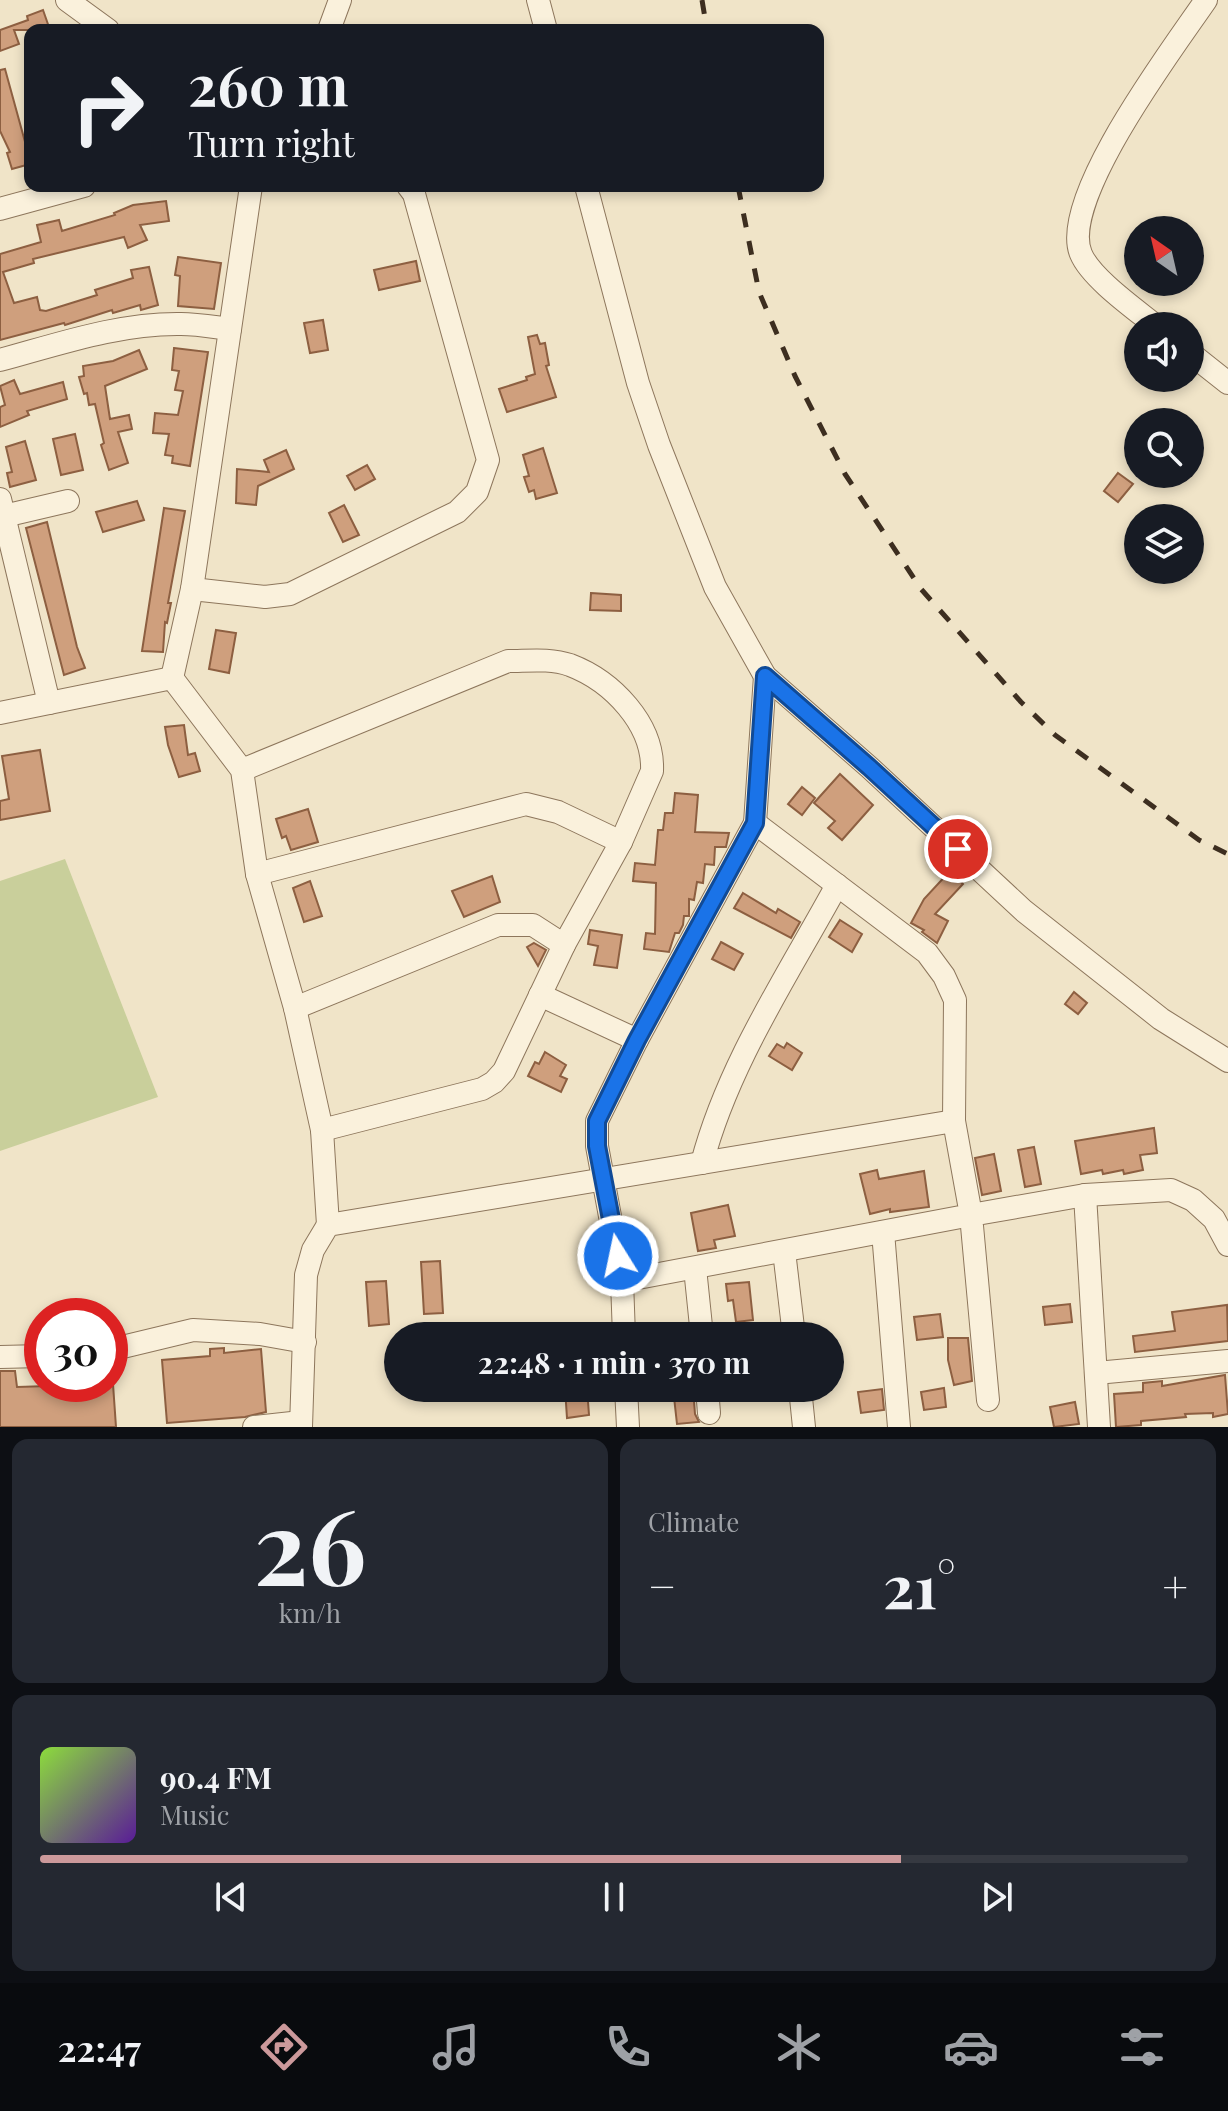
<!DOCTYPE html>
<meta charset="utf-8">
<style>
body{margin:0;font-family:"Playfair Display",serif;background:#242831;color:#f1f3f6;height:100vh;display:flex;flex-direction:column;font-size:30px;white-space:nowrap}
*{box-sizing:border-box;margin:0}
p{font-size:26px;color:#9ea1a6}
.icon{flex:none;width:44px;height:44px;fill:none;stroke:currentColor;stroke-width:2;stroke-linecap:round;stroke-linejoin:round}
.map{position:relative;height:1427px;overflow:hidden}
.sheet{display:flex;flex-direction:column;gap:12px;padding:12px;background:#0d0f14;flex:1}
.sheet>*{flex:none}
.guide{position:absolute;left:24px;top:24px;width:800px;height:168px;border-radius:16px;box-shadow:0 4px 12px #0003;background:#171b24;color:#f1f3f6;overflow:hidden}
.needle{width:52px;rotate:326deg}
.fabs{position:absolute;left:1124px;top:216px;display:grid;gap:16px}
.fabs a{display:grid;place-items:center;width:80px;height:80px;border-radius:50%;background:#171b24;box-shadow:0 4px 12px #0003;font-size:40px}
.speed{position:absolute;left:24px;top:1298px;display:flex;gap:16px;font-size:40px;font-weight:700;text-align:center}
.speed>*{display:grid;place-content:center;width:104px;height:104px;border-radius:50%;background:#171b24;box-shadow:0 4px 12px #0003;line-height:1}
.speed .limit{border:12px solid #d22;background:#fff;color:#111}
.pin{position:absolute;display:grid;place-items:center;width:68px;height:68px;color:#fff;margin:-34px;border:4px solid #fff;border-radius:50%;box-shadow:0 2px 8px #0007}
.me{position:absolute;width:88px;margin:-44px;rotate:350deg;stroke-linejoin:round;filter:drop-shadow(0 0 6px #0008)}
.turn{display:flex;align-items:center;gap:28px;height:168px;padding:0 32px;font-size:36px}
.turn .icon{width:104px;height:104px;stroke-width:2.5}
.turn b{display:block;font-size:56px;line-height:68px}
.big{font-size:60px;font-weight:700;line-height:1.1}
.sheet .tile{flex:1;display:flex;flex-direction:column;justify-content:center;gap:12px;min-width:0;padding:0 28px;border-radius:16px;background:#242831}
.sheet .dial{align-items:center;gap:0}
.dial b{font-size:104px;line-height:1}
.song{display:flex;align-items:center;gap:24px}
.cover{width:96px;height:96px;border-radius:12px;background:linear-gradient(135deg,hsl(90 70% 55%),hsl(270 70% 35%))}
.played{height:8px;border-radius:4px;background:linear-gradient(90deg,#cc999b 75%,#363941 75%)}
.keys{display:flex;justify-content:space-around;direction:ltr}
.heat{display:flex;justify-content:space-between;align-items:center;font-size:44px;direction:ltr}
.sheet .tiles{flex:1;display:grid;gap:12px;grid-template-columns:1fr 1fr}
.tile:last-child{grid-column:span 2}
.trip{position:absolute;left:384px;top:1322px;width:460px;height:80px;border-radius:40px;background:#171b24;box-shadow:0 4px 12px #0003;font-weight:700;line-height:80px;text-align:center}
.menu{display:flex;height:128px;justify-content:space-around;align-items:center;background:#090b0e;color:#9ea1a6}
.menu .icon{width:56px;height:56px}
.menu .active{color:#cc999b}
.menu b{font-size:36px;color:#f1f3f6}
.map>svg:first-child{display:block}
.green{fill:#c9cf9b}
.building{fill:#cf9f7d;stroke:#8d5f41;stroke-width:2}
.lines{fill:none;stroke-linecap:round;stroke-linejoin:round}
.minor-casing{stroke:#8d765c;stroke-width:24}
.minor{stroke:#faf1dc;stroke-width:22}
.rail{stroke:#3d2e20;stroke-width:5;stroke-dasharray:14 14;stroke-linecap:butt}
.route-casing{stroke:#114b97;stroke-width:20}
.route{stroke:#1a73e8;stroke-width:14}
</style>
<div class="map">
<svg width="1228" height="1427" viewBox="0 0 1228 1427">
<rect width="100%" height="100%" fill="#f0e4c8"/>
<!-- green -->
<path class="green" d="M 65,859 L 158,1097 L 0,1151 L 0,881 Z"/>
<!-- building -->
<g class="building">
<path d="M 43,10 L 50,30 L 14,30 L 19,44 L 0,51 L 0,30 L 28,20 L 27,16 Z"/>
<path d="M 5,69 L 30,160 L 30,164 L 12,169 L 7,153 L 10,152 L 0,131 L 0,70 Z"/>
<path d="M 166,201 L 169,221 L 140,225 L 147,240 L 128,248 L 124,237 L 33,259 L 34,263 L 3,272 L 14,303 L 37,297 L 40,310 L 46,311 L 97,295 L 95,290 L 133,278 L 131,270 L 149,267 L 158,305 L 141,310 L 140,305 L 113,313 L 112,310 L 65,325 L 64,323 L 0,340 L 0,254 L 41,242 L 37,225 L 59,220 L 62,231 L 115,215 L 114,213 L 133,205 Z"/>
<path d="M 178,257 L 221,263 L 214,309 L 178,306 L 180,276 L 175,275 Z"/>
<path d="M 416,261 L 420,281 L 379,290 L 374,270 Z"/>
<path d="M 323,320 L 328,350 L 310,353 L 304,323 Z"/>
<path d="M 537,335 L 540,344 L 545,343 L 549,365 L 546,366 L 556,397 L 507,412 L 499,389 L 527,380 L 526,377 L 535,374 L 528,337 Z"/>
<path d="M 174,348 L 208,352 L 190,466 L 172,463 L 173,456 L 165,455 L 169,434 L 153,433 L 155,413 L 178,415 L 183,391 L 175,390 L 179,371 L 172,370 Z"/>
<path d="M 139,350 L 147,369 L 105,386 L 110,419 L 129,415 L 132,429 L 118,432 L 128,463 L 109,470 L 101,445 L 104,443 L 95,404 L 89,405 L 87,393 L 84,394 L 79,377 L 84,376 L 83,366 L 113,361 Z"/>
<path d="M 14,380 L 20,394 L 63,382 L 67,399 L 27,411 L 29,415 L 0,427 L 0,407 L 5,405 L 0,386 Z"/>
<path d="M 75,434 L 83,470 L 61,475 L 53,439 Z"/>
<path d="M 25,441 L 36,480 L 10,487 L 7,473 L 12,472 L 6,447 Z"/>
<path d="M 543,448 L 557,493 L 536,499 L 534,490 L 529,492 L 524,477 L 529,476 L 523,455 Z"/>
<path d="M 286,450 L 294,469 L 258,486 L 256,505 L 236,503 L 237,469 L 269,472 L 264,460 Z"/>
<path d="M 367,465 L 375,479 L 355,490 L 347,476 Z"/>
<path d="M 1118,473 L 1133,484 L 1118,502 L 1104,491 Z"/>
<path d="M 137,501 L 144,520 L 103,532 L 96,512 Z"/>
<path d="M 344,505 L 359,535 L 343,542 L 329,513 Z"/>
<path d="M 164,508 L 185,511 L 168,603 L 171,603 L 167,623 L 165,622 L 163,652 L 142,651 Z"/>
<path d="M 47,522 L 77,647 L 85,668 L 64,675 L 26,528 Z"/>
<path d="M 591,593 L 621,595 L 621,611 L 590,610 Z"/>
<path d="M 216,630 L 236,633 L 229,673 L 209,669 Z"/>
<path d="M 184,725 L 188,755 L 195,753 L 200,771 L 179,777 L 168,745 L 165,727 Z"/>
<path d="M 40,750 L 50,811 L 0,820 L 0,801 L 9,799 L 2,756 Z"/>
<path d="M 840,774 L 873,805 L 842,840 L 828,828 L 835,821 L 814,803 Z"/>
<path d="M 802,787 L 815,798 L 802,815 L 788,804 Z"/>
<path d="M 675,793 L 698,795 L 695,832 L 729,833 L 726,847 L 715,847 L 714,865 L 705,864 L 703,883 L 697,882 L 694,900 L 689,899 L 689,916 L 684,916 L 683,925 L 679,933 L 675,933 L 669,952 L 644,949 L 646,933 L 655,934 L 656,883 L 633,881 L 635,863 L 655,865 L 658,830 L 663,830 L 665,813 L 673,813 Z"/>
<path d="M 308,809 L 318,842 L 291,850 L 286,836 L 282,838 L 276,819 Z"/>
<path d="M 950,871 L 963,884 L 935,914 L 948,921 L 937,943 L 922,932 L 924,930 L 911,923 L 924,899 Z"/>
<path d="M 492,876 L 500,902 L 464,917 L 452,891 Z"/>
<path d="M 310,881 L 322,916 L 304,922 L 293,888 Z"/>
<path d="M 743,893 L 776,913 L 778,909 L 800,922 L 791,938 L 734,908 Z"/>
<path d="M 840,920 L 862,934 L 852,952 L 829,937 Z"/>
<path d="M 590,930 L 622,935 L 617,968 L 594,965 L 598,946 L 588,944 Z"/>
<path d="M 721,942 L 743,954 L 734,970 L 712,959 Z"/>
<path d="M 534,943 L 546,950 L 538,966 L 527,947 Z"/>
<path d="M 1074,992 L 1087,1003 L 1078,1014 L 1065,1004 Z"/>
<path d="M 787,1043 L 802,1053 L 792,1070 L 769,1056 L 777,1044 L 784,1048 Z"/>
<path d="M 545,1052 L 566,1065 L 560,1076 L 567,1079 L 561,1092 L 528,1076 L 535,1062 L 539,1064 Z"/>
<path d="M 1154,1128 L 1157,1153 L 1140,1155 L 1143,1170 L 1124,1174 L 1123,1170 L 1103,1174 L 1102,1170 L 1081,1174 L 1075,1141 Z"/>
<path d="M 1034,1147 L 1041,1184 L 1025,1187 L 1018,1150 Z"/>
<path d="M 994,1154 L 1001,1191 L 982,1195 L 975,1158 Z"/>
<path d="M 877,1170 L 879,1179 L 924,1171 L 929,1207 L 890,1212 L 890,1209 L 870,1214 L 860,1174 Z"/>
<path d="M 728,1205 L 735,1236 L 714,1240 L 716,1248 L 698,1251 L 691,1213 Z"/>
<path d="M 440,1261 L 443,1313 L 424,1314 L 421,1262 Z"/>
<path d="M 386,1281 L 389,1324 L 369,1326 L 366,1282 Z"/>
<path d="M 749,1282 L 753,1320 L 736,1322 L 733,1300 L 728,1301 L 726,1284 Z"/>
<path d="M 1070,1304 L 1072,1322 L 1045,1325 L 1043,1307 Z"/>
<path d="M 1227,1305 L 1228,1341 L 1135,1352 L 1133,1336 L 1175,1331 L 1172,1312 Z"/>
<path d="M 940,1314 L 943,1337 L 917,1340 L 914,1317 Z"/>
<path d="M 948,1338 L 968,1338 L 972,1381 L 954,1385 L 948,1360 Z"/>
<path d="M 224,1348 L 224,1353 L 261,1349 L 266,1412 L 245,1417 L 167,1423 L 162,1360 L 210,1356 L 210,1349 Z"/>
<path d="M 0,1371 L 15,1371 L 17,1387 L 113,1384 L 116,1427 L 0,1427 Z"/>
<path d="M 1225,1375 L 1228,1414 L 1213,1417 L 1213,1413 L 1185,1414 L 1186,1417 L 1141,1421 L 1141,1425 L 1116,1427 L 1114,1394 L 1143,1392 L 1143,1383 L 1162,1381 L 1162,1386 Z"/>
<path d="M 565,1388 L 587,1388 L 589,1415 L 567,1418 Z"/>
<path d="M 673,1388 L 693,1388 L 695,1414 L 699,1422 L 677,1424 Z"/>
<path d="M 944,1388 L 946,1407 L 924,1410 L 921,1392 Z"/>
<path d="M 882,1389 L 884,1410 L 861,1413 L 858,1392 Z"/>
<path d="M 1075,1402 L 1079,1424 L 1054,1427 L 1050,1407 Z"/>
</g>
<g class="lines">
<!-- minor casing -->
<g class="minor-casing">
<g id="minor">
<path d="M 67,0 L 108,30"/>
<path d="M 538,0 L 546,30"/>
<path d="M 329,30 L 340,0"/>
<path d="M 586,186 L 638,383 L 659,445 L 715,587 L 765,676 L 869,767 L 1024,911 L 1161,1019 L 1228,1061"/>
<path d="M 0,209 L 84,186"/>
<path d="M 1156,326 C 1135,309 1091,278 1081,254 C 1058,200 1174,47 1206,0"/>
<path d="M 1190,353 L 1228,383"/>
<path d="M 0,360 C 59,344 119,323 181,324 C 197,324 214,327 230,329"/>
<path d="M 0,499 L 49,703"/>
<path d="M 4,516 L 68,501"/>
<path d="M 192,589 L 265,597 L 290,594 L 457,512 L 477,492 L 488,460 L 414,194 L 408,186"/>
<path d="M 172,678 L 192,589 L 251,186"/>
<path d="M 0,713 L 172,678 L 242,770 L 257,874 L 295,1008 L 322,1130 L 328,1225"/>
<path d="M 242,770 L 508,661 C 528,661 550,658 570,665 C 612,681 654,724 652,771 L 621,842 L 564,945 L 504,1071 L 494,1082 L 482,1089 L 322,1130"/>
<path d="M 755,823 L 927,953 L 944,976 L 955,1000 L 954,1121 L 971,1215 L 622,1281 L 597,1146 L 597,1121 L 637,1040 Z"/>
<path d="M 755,823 L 765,676"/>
<path d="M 257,874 L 526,804 L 558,812 L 621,842"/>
<path d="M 540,995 L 637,1040"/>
<path d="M 295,1008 L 498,925 L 533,925 L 564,945"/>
<path d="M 702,1163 C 728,1064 788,975 837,885"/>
<path d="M 1085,1195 L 1099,1427"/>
<path d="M 883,1232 L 899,1427"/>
<path d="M 784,1251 L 794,1336"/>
<path d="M 695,1268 L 702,1336"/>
<path d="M 622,1281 L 624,1336"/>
<path d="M 110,1350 L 193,1330 L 260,1334 L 305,1342"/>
<path d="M 0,1357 L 42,1356"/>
<path d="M 1096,1373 L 1228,1361"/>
<path d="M 626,1388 L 628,1427"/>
<path d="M 707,1388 L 709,1413"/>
<path d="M 800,1388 L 804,1427"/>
<path d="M 988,1400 L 971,1215 L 1085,1195 L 1171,1190 L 1193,1200 L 1214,1219 L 1228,1245"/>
<path d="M 254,1427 L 301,1422"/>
<path d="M 301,1427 L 306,1275 L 313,1250 L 328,1225 L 954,1121"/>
</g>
</g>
<!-- minor -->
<use href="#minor" class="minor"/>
<!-- rail -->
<g class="rail">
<path d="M 702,0 L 707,30"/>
<path d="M 738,186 L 759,292 L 795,376 L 845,474 L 921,589 L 1021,702 L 1055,735 L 1199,840 L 1228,854"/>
</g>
</g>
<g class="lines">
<!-- route casing -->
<g class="route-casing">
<path id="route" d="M 618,1256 L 597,1146 L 597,1121 L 637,1040 L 755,823 L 765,676 L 869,767 L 958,849"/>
</g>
<!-- route -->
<use href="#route" class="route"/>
</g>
</svg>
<div class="fabs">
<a><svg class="needle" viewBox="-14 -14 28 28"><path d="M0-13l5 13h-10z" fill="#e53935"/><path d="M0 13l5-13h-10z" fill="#9ea1a6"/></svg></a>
<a><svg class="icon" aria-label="sound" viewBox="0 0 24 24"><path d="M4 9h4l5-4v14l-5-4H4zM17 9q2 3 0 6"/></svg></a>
<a><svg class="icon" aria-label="search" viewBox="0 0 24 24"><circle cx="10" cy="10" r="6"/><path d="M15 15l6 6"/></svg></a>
<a><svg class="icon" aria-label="layers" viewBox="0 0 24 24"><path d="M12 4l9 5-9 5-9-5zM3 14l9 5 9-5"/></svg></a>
</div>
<div class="speed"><div class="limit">30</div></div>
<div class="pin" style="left:958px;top:849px;background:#d93025"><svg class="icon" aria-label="arrive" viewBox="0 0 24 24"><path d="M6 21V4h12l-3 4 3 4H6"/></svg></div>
<svg class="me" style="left:618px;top:1256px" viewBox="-20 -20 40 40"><circle r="17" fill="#1a73e8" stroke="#fff" stroke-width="3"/><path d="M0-11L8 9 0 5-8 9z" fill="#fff"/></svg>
<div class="trip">22:48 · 1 min · 370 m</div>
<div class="guide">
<div class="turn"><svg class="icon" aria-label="right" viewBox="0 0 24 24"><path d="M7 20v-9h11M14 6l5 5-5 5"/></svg><div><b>260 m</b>Turn right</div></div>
</div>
</div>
<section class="sheet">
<div class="tiles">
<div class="tile dial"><b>26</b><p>km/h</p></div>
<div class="tile"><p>Climate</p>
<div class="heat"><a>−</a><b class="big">21°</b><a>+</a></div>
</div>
<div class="tile">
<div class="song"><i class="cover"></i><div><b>90.4 FM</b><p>Music</p></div></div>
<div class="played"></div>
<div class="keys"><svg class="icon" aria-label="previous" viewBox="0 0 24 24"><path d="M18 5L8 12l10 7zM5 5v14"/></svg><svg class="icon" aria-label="pause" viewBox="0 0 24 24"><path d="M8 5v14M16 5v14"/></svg><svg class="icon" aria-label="next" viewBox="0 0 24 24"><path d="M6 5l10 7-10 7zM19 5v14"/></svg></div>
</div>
</div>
</section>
<nav class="menu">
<b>22:47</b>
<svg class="icon active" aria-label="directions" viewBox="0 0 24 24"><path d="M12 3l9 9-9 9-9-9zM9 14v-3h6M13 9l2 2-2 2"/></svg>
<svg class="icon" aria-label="music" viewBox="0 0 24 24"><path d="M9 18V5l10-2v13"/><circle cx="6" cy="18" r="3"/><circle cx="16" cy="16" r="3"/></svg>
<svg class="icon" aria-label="phone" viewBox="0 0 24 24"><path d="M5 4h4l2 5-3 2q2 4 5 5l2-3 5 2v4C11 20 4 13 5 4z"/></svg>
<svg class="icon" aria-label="climate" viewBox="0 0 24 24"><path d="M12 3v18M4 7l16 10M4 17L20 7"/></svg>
<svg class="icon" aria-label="car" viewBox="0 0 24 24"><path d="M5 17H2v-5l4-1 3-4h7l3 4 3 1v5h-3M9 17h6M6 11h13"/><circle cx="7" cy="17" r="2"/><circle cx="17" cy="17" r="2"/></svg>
<svg class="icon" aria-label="filters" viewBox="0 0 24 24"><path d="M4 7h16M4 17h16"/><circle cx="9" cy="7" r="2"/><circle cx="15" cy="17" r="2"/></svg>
</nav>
